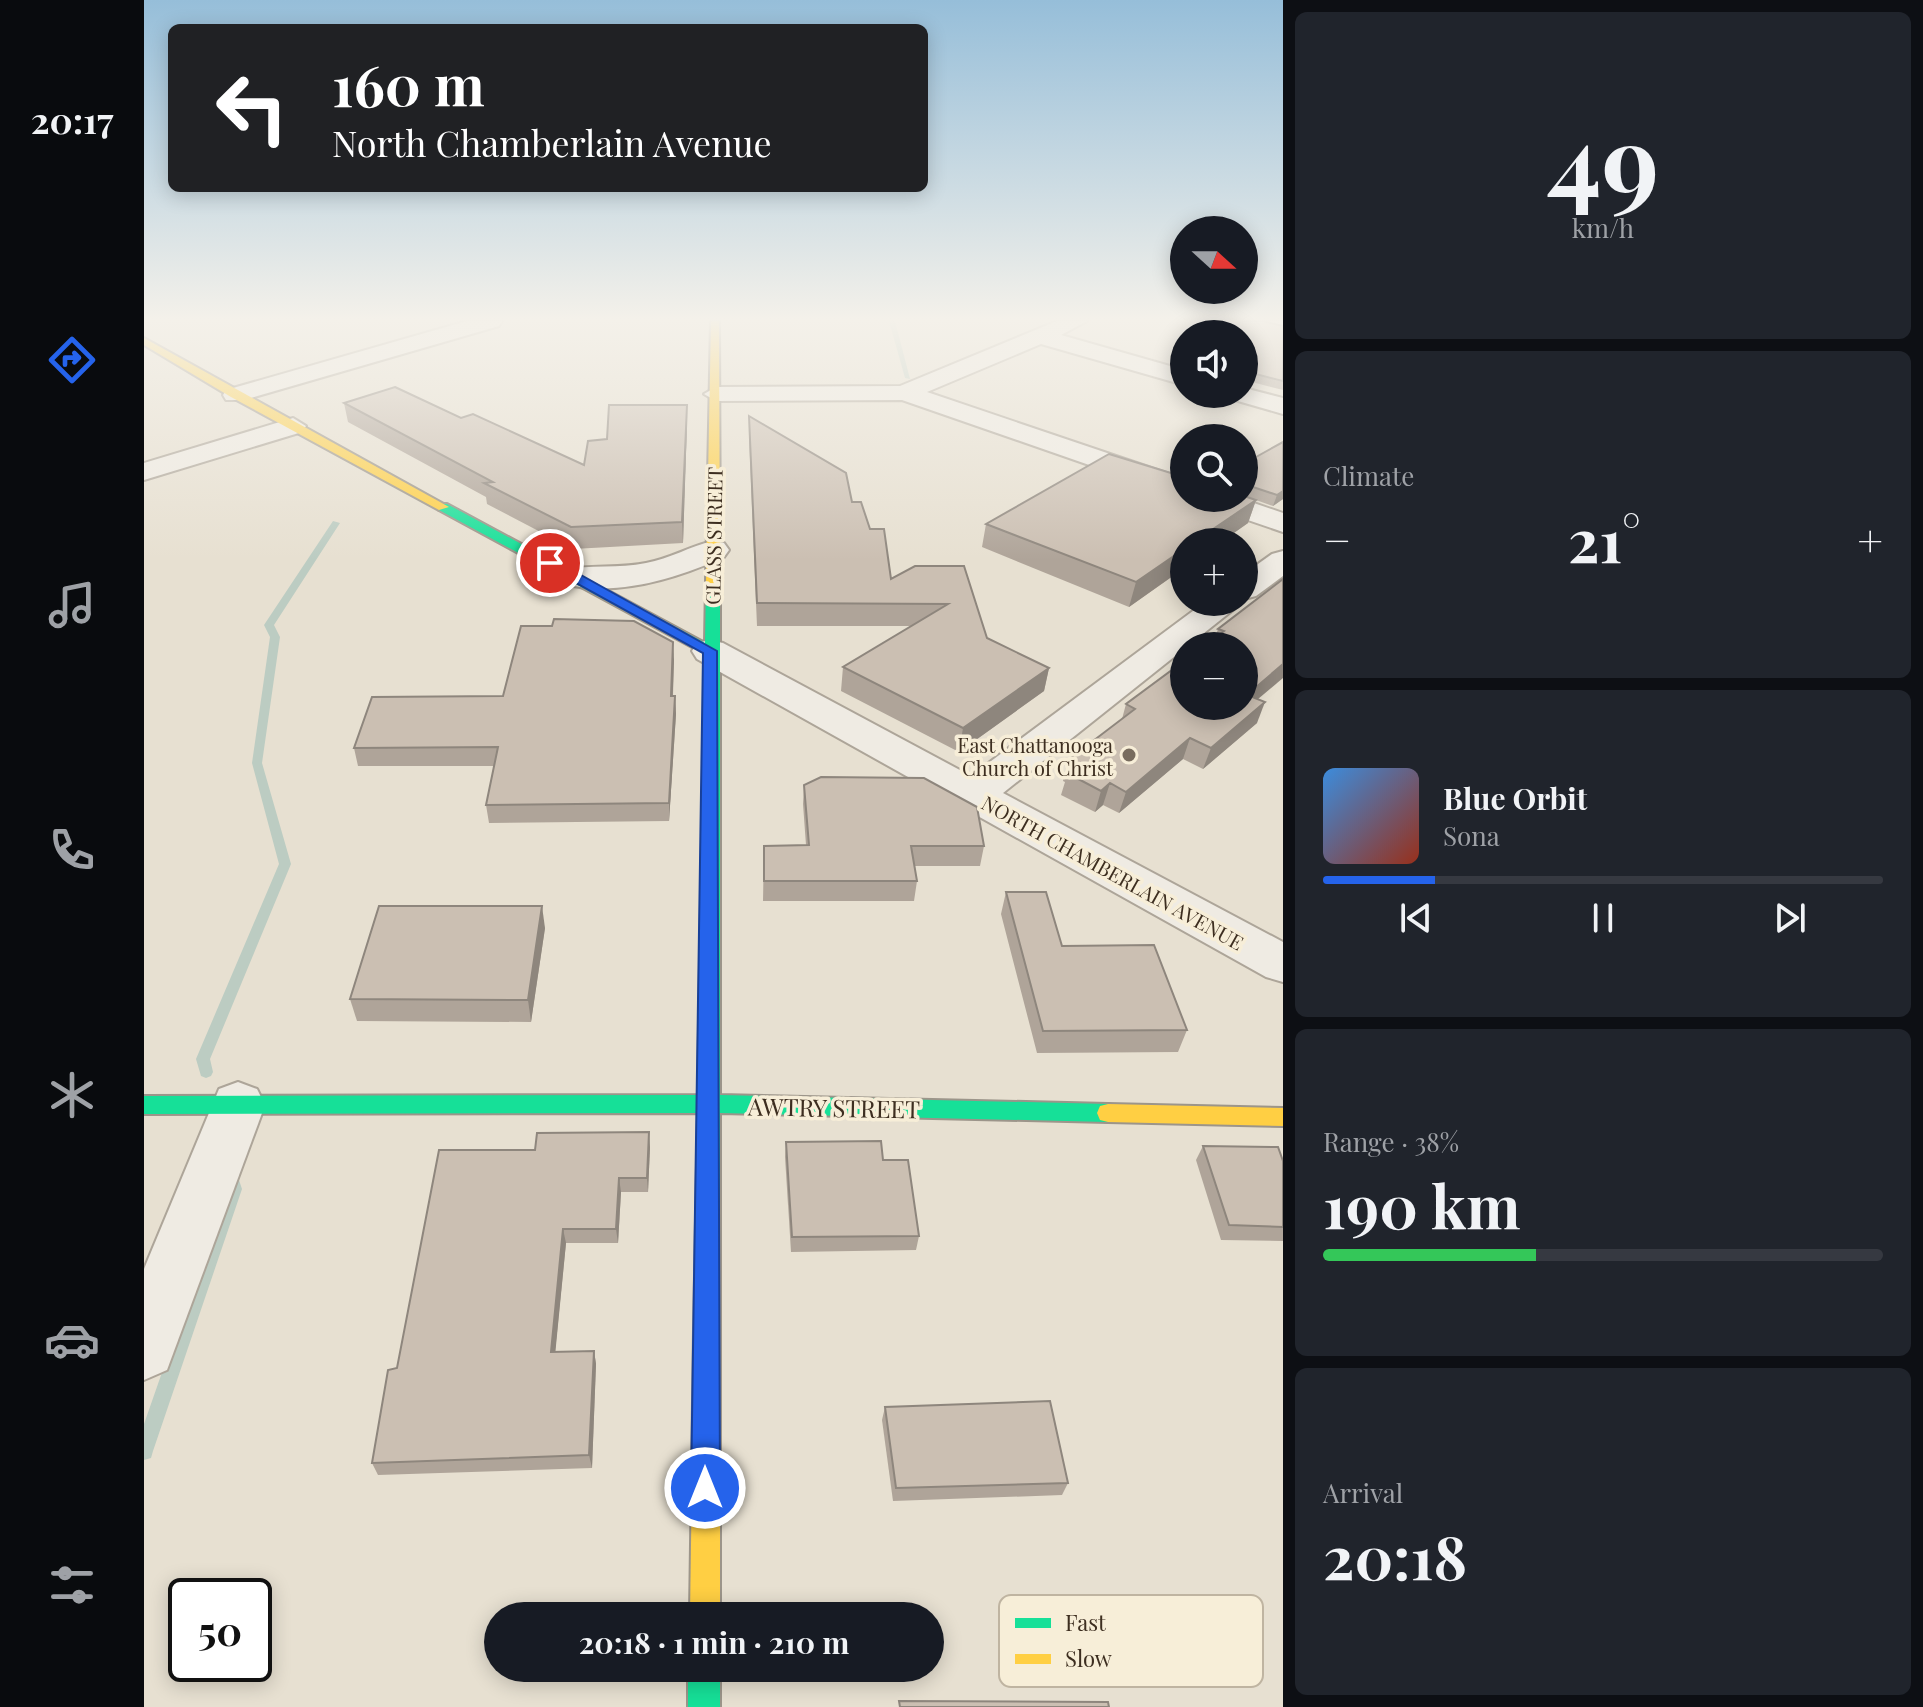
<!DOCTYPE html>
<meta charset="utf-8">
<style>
body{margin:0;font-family:"Playfair Display",serif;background:#20242c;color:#f1f3f6;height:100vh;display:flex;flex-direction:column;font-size:30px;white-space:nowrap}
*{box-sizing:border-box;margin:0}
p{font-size:26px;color:#9ea1a6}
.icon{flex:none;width:44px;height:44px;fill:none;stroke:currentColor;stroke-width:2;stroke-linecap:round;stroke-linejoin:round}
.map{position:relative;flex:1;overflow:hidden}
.side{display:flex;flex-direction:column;gap:12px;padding:12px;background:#0d0f14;width:640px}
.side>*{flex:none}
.guide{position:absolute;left:24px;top:24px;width:760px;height:168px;border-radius:12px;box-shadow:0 4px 20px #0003;background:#202124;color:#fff;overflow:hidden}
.needle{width:52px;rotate:111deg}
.tools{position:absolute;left:1026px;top:216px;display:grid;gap:16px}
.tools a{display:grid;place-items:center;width:88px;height:88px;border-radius:50%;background:#171b24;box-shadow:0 4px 20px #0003;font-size:40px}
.speed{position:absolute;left:24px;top:1578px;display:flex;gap:16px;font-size:40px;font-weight:700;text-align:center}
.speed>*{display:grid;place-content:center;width:104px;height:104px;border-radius:50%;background:#171b24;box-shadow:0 4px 20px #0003;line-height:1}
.speed .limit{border:4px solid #111;border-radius:12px;background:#fff;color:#111}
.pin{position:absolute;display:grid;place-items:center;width:68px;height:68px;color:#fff;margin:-34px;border:4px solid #fff;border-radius:50%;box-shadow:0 2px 8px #0007}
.me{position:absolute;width:88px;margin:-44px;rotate:0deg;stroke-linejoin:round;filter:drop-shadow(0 0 6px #0008)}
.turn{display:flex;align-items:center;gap:28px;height:168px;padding:0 32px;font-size:36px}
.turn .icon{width:104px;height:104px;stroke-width:2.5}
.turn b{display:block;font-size:56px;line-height:68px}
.big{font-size:60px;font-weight:700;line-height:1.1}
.side .card{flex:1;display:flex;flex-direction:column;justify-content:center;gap:12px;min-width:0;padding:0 28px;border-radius:12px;background:#20242c}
.side .dial{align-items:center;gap:0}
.dial b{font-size:104px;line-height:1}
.song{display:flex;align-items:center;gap:24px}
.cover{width:96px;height:96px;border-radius:12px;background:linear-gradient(135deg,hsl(210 70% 55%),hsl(10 70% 35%))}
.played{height:8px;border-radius:4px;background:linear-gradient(90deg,#2563eb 20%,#363941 20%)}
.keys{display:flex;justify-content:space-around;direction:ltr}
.heat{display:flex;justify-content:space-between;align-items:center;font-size:44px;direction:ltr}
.charge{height:12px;border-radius:6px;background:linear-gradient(90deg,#34c759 38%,#363941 0)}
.trip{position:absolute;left:340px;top:1602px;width:460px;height:80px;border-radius:40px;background:#171b24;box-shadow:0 4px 20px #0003;font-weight:700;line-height:80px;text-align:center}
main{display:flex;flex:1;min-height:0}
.tabs{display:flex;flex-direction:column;width:144px;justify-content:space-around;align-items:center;background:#090b0e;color:#9ea1a6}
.tabs .icon{width:56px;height:56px}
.tabs .current{color:#2563eb}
.tabs b{font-size:36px;color:#f1f3f6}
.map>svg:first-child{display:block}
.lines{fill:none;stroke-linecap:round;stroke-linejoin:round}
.stream{fill:#bcccc2;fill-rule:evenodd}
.street-casing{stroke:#ada599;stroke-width:4}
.fast-casing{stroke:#9c958a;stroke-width:4}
.slow-casing{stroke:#9c958a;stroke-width:4}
.street{fill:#efebe3;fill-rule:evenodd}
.fast{fill:#16e098;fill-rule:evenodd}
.slow{fill:#ffcf43;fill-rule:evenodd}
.wall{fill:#afa499}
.shaded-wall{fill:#8e867d}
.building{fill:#cbbfb2;stroke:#8e867d;stroke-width:2}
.route{fill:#2563eb;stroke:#184099;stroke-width:2}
.poi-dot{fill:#786c5e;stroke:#f7eed8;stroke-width:3}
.labels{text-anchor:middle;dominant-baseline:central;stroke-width:7;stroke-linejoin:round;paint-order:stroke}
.street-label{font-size:20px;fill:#3d2e20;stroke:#f7eed8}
.poi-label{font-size:20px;fill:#3d2e20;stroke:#f7eed8;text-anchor:end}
.near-street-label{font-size:24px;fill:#3d2e20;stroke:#f7eed8}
.key{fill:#f7eed8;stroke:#bfb4a1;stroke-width:2}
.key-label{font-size:22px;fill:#3d2e20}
</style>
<main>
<nav class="tabs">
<b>20:17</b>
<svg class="icon current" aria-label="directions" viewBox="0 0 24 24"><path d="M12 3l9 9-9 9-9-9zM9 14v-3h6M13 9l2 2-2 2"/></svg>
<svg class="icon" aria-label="music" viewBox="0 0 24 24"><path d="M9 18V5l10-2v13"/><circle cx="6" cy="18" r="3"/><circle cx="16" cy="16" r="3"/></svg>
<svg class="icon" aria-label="phone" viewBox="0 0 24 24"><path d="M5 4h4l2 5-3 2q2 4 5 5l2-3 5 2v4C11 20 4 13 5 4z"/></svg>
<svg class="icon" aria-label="climate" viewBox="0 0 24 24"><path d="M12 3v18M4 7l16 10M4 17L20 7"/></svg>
<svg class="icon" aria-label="car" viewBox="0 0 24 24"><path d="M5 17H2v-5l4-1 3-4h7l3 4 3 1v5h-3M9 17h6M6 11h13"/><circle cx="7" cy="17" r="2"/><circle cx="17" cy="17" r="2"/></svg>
<svg class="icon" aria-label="filters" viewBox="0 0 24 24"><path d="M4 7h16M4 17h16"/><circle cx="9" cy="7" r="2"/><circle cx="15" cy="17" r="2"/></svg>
</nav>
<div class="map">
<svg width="1139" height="1707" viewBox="0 0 1139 1707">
<rect width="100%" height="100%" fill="#e7e0d1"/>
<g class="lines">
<!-- stream -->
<g class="stream">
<path d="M 745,321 L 751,321 L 766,379 L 761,378 Z"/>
<path d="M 189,521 L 196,523 L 130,625 L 136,637 L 118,763 L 147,864 L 66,1059 L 69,1072 L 67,1076 L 62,1078 L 57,1076 L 52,1059 L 135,864 L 108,763 L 126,637 L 120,625 Z"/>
<path d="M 88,1175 L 94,1177 L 98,1189 L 9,1451 L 7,1458 L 0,1460 L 0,1424 L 82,1189 L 80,1182 L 82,1177 Z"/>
</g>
<!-- street casing -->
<g class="street-casing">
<g id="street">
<path d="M 323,321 L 358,321 L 355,326 L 100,400 L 82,400 L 79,395 L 82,390 Z"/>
<path d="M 913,321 L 943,321 L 917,335 L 1040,370 L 1040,385 L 897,344 L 783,392 L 1040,479 L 1040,498 L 758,400 L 572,401 L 560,394 L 572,387 L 756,386 Z"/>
<path d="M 1117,321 L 1139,321 L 1139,331 L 1120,326 Z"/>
<path d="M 1100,388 L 1139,398 L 1139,414 L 1087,399 L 1084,394 L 1100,394 Z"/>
<path d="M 149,418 L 162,426 L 158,432 L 0,480 L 0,463 Z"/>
<path d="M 1052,498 L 1095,498 L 1139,513 L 1139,532 L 1057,504 Z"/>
<path d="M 569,541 L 580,543 L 585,550 L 580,557 C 532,579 472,597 420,584 L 415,577 L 420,570 C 446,564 475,569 502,563 C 526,559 546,546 569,541 Z"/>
<path d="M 1139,551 L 1139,576 L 1112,596 L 1100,599 L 1100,574 L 1128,554 Z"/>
<path d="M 1061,602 L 1099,602 L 859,793 L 1139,942 L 1139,982 L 1122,977 L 553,659 L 548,651 L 553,643 L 566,640 L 579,643 L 827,776 Z"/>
<path d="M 94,1082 L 113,1089 L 121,1105 L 23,1370 L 0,1380 L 0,1269 L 75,1089 Z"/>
</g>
</g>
<!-- fast casing -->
<g class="fast-casing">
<g id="fast">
<path d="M 295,504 L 303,504 L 561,643 L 562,583 L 569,579 L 576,583 L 576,1095 L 964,1104 L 972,1106 L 975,1113 L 972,1120 L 964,1122 L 576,1113 L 576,1330 L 572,1339 L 563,1343 L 554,1339 L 550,1330 L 554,1113 L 0,1114 L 0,1096 L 554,1095 L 561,654 L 295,510 Z"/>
<rect x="544" y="1668" width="32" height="39"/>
</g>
</g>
<!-- slow casing -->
<g class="slow-casing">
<g id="slow">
<path d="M 567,321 L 575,321 L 576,583 L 569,587 L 562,583 Z"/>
<path d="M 0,338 L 305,507 L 295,510 L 87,397 L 0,345 Z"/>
<path d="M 964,1104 L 1139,1108 L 1139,1126 L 964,1122 L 956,1120 L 953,1113 L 956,1106 Z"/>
<path d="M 563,1317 L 572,1321 L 576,1330 L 576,1616 L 546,1616 L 550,1330 L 554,1321 Z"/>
</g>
</g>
<!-- street -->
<use href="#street" class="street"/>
<!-- fast -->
<use href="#fast" class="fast"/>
<!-- slow -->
<use href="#slow" class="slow"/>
</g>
<!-- wall -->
<g class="wall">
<path d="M 1139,326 L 1139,390 L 1100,380 L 1100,334 Z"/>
<path d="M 1040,351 L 1040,364 L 1032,362 L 1034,354 Z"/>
<path d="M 200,403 L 317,418 L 440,465 L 463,439 L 543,424 L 539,543 L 429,549 L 343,504 L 342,497 L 204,422 Z"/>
<path d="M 605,416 L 708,502 L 726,529 L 747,579 L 771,566 L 843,638 L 905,668 L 900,691 L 815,752 L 697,691 L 699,667 L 767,626 L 613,626 L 605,436 Z"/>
<path d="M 1139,442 L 1139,499 L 1129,506 L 1112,500 L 1104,523 L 985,607 L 838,547 L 842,524 L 1100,498 L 1100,465 Z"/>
<path d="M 1139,579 L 1114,699 L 1113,723 L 1059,769 L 1039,759 L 975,813 L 959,805 L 951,812 L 917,795 L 921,782 L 919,781 L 924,760 L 978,719 L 982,704 L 1071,638 L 1074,629 Z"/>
<path d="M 408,626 L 530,660 L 529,696 L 531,696 L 532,714 L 525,821 L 345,823 L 342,805 L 350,766 L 214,766 L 210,748 L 359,696 Z"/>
<path d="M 660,785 L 840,846 L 836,866 L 770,866 L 773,881 L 770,901 L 619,901 L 620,846 L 662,845 L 659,804 Z"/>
<path d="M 862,892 L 918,946 L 1043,1030 L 1034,1052 L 893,1053 L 857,914 Z"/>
<path d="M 401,928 L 387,1022 L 213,1021 L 206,999 Z"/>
<path d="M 642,1142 L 739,1160 L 775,1236 L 772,1250 L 647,1252 L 641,1157 Z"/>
<path d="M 1059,1146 L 1139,1161 L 1139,1241 L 1077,1240 L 1052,1160 Z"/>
<path d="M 506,1147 L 504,1192 L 477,1192 L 474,1243 L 422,1243 L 411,1352 L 450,1351 L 452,1364 L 448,1468 L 234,1475 L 228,1463 L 253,1368 L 391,1150 Z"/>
<path d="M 741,1407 L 924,1483 L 918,1495 L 749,1501 L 738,1420 Z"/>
</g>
<!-- shaded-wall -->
<g class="shaded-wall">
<path d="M 543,405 L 543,424 L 539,543 L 538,522 Z"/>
<path d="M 1139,491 L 1139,499 L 1129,506 L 1133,495 Z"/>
<path d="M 1112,500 L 1104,523 L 1077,542 L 1050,542 Z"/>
<path d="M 1040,549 L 1040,568 L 985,607 L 992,582 Z"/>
<path d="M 529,642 L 530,660 L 528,714 L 527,696 Z"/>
<path d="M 1139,664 L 1139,678 L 1095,715 L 1103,695 Z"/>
<path d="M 905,668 L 900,691 L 815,752 L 819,728 Z"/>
<path d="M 531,696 L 532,714 L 525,821 L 525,803 Z"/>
<path d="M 1121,702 L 1113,723 L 1059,769 L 1067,748 Z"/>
<path d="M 1046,738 L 1039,759 L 975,813 L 982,792 Z"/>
<path d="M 966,783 L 959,805 L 951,812 L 957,791 Z"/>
<path d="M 398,906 L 401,928 L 387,1022 L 384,1000 Z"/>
<path d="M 505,1132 L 506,1147 L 504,1192 L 503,1178 Z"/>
<path d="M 475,1178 L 477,1192 L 474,1243 L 472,1229 Z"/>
<path d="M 419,1229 L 422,1243 L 410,1366 L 407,1352 Z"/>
<path d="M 450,1351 L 452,1364 L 448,1468 L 445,1455 Z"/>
</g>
<!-- building -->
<g class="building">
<path d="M 1099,321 L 1119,321 L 1139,326 L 1139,381 L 1100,371 L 1100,334 L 1073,334 Z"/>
<path d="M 251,387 L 317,418 L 329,414 L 440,465 L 444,441 L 463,439 L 465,405 L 543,405 L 538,522 L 427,527 L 340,483 L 349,482 L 200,403 Z"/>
<path d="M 605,416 L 702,473 L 708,502 L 717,502 L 726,529 L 740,529 L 747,579 L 771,566 L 820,566 L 843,638 L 905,668 L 819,728 L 699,667 L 804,604 L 613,603 Z"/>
<path d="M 1139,442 L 1139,491 L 1133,495 L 1100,484 L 1100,465 L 1112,457 Z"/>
<path d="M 965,454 L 1040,477 L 1040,498 L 1100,498 L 1100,496 L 1112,500 L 1050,542 L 1040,542 L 1040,549 L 992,582 L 842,524 Z"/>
<path d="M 1139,579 L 1139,664 L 1103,695 L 1121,702 L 1067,748 L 1046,738 L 982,792 L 966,783 L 957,791 L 923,773 L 934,765 L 924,760 L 991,709 L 982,704 L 1040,661 L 1040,706 L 1100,706 L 1100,646 L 1061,646 L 1080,631 L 1074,629 Z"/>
<path d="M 410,619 L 490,621 L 529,642 L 527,696 L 531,696 L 525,803 L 342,805 L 354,747 L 210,748 L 228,697 L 359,696 L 377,626 L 408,626 Z"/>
<path d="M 677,777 L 780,778 L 833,807 L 840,846 L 767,846 L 773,881 L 620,881 L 620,846 L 665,845 L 660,785 Z"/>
<path d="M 862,892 L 902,892 L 918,946 L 1010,945 L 1043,1030 L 899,1031 Z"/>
<path d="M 235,906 L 398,906 L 384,1000 L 206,999 Z"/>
<path d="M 505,1132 L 503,1178 L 475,1178 L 472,1229 L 419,1229 L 407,1352 L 450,1351 L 445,1455 L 228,1463 L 244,1370 L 253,1368 L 295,1150 L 391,1150 L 393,1133 Z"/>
<path d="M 737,1141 L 739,1160 L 764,1160 L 775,1236 L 648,1237 L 642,1142 Z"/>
<path d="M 1059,1146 L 1134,1147 L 1139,1161 L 1139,1227 L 1085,1225 Z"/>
<path d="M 906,1401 L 924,1483 L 752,1488 L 741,1407 Z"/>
<path d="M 755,1701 L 964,1702 L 965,1707 L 756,1707 Z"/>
</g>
<!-- sky -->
<linearGradient id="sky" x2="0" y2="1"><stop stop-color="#96bed9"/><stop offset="0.57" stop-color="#f4f1ea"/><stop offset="1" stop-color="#f4f1ea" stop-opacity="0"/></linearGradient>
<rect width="1139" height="560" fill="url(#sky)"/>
<!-- route -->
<path class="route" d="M 401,560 L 410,560 L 573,651 L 576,1488 L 572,1498 L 561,1503 L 551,1498 L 547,1488 L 559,653 L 401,566 Z"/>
<!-- markers -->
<circle class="poi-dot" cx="985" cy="755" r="8"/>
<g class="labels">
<!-- street labels -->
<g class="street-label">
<text transform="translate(569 536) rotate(-89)">GLASS STREET</text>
<text transform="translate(969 872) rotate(29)">NORTH CHAMBERLAIN AVENUE</text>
</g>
<!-- poi labels -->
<g class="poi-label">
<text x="969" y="744">East Chattanooga<tspan x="969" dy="23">Church of Christ</tspan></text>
</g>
<!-- near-street labels -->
<g class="near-street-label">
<text transform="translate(690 1107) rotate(1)">AWTRY STREET</text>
</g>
</g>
<!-- legend -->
<rect x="855" y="1595" width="264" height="92" rx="12" class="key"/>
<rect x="871" y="1618" width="36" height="10" fill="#16e098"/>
<rect x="871" y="1654" width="36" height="10" fill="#ffcf43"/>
<g class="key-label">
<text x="921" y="1631">Fast</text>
<text x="921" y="1667">Slow</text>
</g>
</svg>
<div class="tools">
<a><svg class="needle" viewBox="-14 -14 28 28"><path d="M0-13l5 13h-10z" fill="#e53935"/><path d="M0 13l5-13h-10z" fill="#9ea1a6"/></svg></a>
<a><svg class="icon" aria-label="sound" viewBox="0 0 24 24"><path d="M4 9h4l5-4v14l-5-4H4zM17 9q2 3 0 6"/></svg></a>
<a><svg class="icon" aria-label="search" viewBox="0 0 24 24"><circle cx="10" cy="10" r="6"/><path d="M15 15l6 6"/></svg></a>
<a>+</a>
<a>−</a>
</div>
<div class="speed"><div class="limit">50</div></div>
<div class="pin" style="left:406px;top:563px;background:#d93025"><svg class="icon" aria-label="arrive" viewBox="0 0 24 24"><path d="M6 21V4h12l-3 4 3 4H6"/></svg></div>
<svg class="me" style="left:561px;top:1488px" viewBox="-20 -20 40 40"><circle r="17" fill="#2563eb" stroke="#fff" stroke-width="3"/><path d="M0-11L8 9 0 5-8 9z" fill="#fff"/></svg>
<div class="trip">20:18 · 1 min · 210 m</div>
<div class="guide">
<div class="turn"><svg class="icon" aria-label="left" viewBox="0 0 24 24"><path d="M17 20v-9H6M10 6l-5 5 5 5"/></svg><div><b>160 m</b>North Chamberlain Avenue</div></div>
</div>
</div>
<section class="side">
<div class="card dial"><b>49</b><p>km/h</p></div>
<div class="card"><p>Climate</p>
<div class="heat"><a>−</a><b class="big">21°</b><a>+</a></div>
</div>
<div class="card">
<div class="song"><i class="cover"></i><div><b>Blue Orbit</b><p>Sona</p></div></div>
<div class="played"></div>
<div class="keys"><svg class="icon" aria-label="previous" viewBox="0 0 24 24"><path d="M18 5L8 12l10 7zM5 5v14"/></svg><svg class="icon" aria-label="pause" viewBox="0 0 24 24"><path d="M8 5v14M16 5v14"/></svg><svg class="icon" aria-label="next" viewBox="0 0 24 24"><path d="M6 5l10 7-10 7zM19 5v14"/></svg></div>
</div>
<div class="card"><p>Range · 38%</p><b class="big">190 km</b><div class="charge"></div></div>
<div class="card"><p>Arrival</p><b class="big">20:18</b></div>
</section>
</main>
